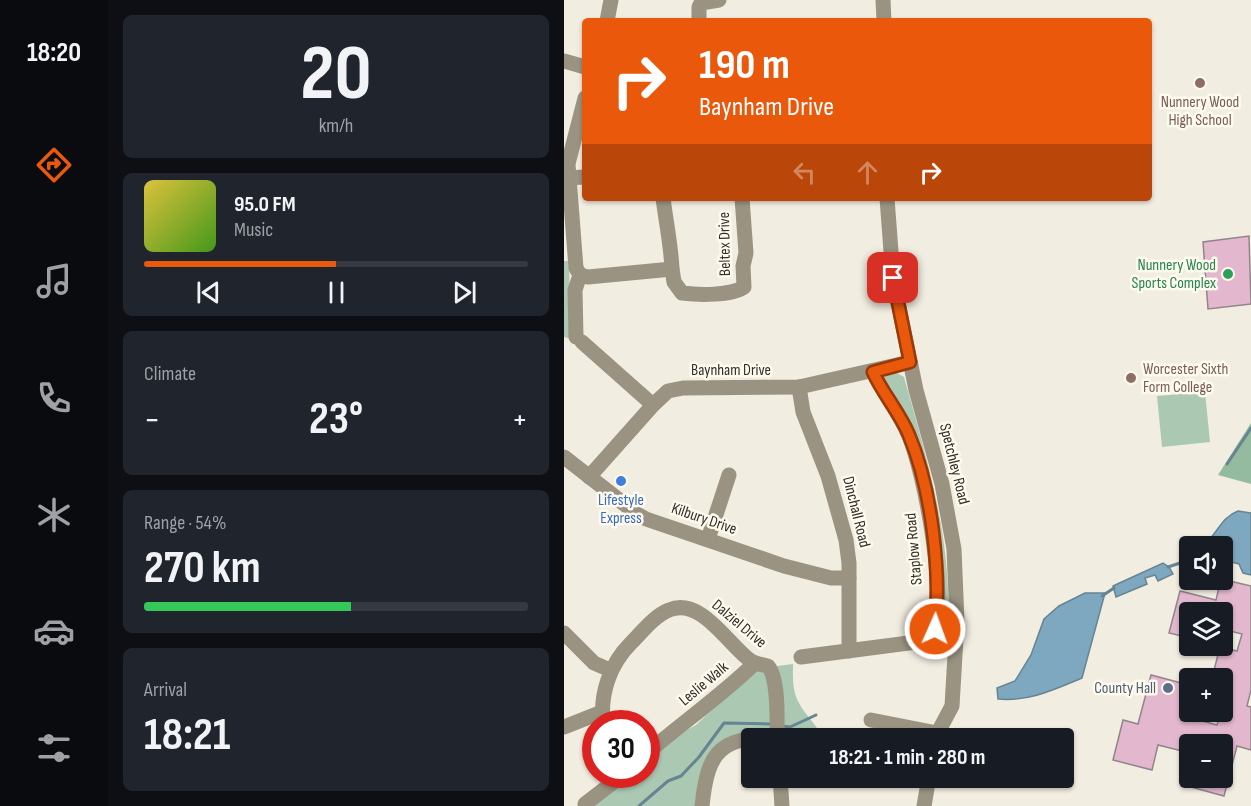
<!DOCTYPE html>
<meta charset="utf-8">
<style>
body{margin:0;font-family:"Sofia Sans Condensed",sans-serif;background:#20242c;color:#f1f3f6;height:100vh;display:flex;flex-direction:column;font-size:22px;white-space:nowrap}
*{box-sizing:border-box;margin:0}
p{font-size:20px;color:#9ea1a6}
.icon{flex:none;width:33px;height:33px;fill:none;stroke:currentColor;stroke-width:2;stroke-linecap:round;stroke-linejoin:round}
.map{position:relative;flex:1;overflow:hidden}
.panel{display:flex;flex-direction:column;gap:15px;padding:15px;background:#0d0f14;width:456px}
.panel>*{flex:none}
.guide{position:absolute;left:18px;top:18px;width:570px;height:183px;border-radius:6px;box-shadow:0 2px 4px #0004;background:#ea580c;color:#fff;overflow:hidden}
.controls{position:absolute;left:615px;top:536px;display:grid;gap:12px}
.controls a{display:grid;place-items:center;width:54px;height:54px;border-radius:6px;background:#171b24;box-shadow:0 2px 4px #0004;font-size:30px}
.speed{position:absolute;left:18px;top:710px;display:flex;gap:12px;font-size:30px;font-weight:700;text-align:center}
.speed>*{display:grid;place-content:center;width:78px;height:78px;border-radius:50%;background:#171b24;box-shadow:0 2px 4px #0004;line-height:1}
.speed .limit{border:9px solid #d22;background:#fff;color:#111}
.pin{position:absolute;display:grid;place-items:center;width:51px;height:51px;color:#fff;margin:-26px;border-radius:12px;box-shadow:0 3px 9px #0006}
.me{position:absolute;width:66px;margin:-33px;rotate:2deg;stroke-linejoin:round;filter:drop-shadow(0 0 4px #0008)}
.turn{display:flex;align-items:center;gap:21px;height:126px;padding:0 18px;font-size:27px}
.turn .icon{width:78px;height:78px;stroke-width:2.5}
.turn b{display:block;font-size:42px;line-height:51px}
.lanes{display:flex;align-items:center;height:57px;padding:0 18px;background:#0003;justify-content:center;gap:30px;direction:ltr}
.lanes .off{opacity:.35}
.big{font-size:45px;font-weight:700;line-height:1.1}
.panel .tile{flex:1;display:flex;flex-direction:column;justify-content:center;gap:9px;min-width:0;padding:0 21px;border-radius:9px;background:#20242c}
.panel .dial{align-items:center;gap:0}
.dial b{font-size:78px;line-height:1}
.song{display:flex;align-items:center;gap:18px}
.cover{width:72px;height:72px;border-radius:9px;background:linear-gradient(135deg,hsl(50 70% 55%),hsl(100 70% 35%))}
.played{height:6px;border-radius:3px;background:linear-gradient(90deg,#ea580c 50%,#363941 50%)}
.keys{display:flex;justify-content:space-around;direction:ltr}
.heat{display:flex;justify-content:space-between;align-items:center;font-size:33px;direction:ltr}
.charge{height:9px;border-radius:4px;background:linear-gradient(90deg,#34c759 54%,#363941 0)}
.trip{position:absolute;left:177px;top:728px;width:333px;height:60px;border-radius:6px;background:#171b24;box-shadow:0 2px 4px #0004;font-weight:700;line-height:60px;text-align:center}
main{display:flex;flex:1;min-height:0}
.tab-bar{display:flex;flex-direction:column;width:108px;justify-content:space-around;align-items:center;background:#090b0e;color:#9ea1a6}
.tab-bar .icon{width:42px;height:42px}
.tab-bar .current{color:#ea580c}
.tab-bar b{font-size:27px;color:#f1f3f6}
.map>svg:first-child{display:block}
.green{fill:#abc8b3}
.forest{fill:#94bb9f}
.water{fill:#7da8bf;stroke:#668492;stroke-width:1.5}
.lines{fill:none;stroke-linecap:round;stroke-linejoin:round}
.stream{stroke:#668492;stroke-width:3}
.building{fill:#e3b8ce;stroke:#91858b;stroke-width:1.5}
.minor{stroke:#9a9382;stroke-width:15}
.route-casing{stroke:#983908;stroke-width:15}
.route{stroke:#ea580c;stroke-width:10}
.education-dot{fill:#8d6e63;stroke:#fffaee;stroke-width:2}
.leisure-dot{fill:#2e9e5b;stroke:#fffaee;stroke-width:2}
.shop-dot{fill:#3f7fe0;stroke:#fffaee;stroke-width:2}
.service-dot{fill:#5c6f8a;stroke:#fffaee;stroke-width:2}
.labels{text-anchor:middle;dominant-baseline:central;stroke-width:5;stroke-linejoin:round;paint-order:stroke}
.education-label{font-size:16px;fill:#785e54;stroke:#fffaee}
.street-label{font-size:16px;fill:#312f2a;stroke:#fffaee}
.leisure-label{font-size:16px;fill:#27864d;stroke:#fffaee;text-anchor:end}
.shop-label{font-size:16px;fill:#366cbe;stroke:#fffaee}
.service-label{font-size:16px;fill:#4e5e75;stroke:#fffaee;text-anchor:end}
</style>
<main>
<nav class="tab-bar">
<b>18:20</b>
<svg class="icon current" aria-label="directions" viewBox="0 0 24 24"><path d="M12 3l9 9-9 9-9-9zM9 14v-3h6M13 9l2 2-2 2"/></svg>
<svg class="icon" aria-label="music" viewBox="0 0 24 24"><path d="M9 18V5l10-2v13"/><circle cx="6" cy="18" r="3"/><circle cx="16" cy="16" r="3"/></svg>
<svg class="icon" aria-label="phone" viewBox="0 0 24 24"><path d="M5 4h4l2 5-3 2q2 4 5 5l2-3 5 2v4C11 20 4 13 5 4z"/></svg>
<svg class="icon" aria-label="climate" viewBox="0 0 24 24"><path d="M12 3v18M4 7l16 10M4 17L20 7"/></svg>
<svg class="icon" aria-label="car" viewBox="0 0 24 24"><path d="M5 17H2v-5l4-1 3-4h7l3 4 3 1v5h-3M9 17h6M6 11h13"/><circle cx="7" cy="17" r="2"/><circle cx="17" cy="17" r="2"/></svg>
<svg class="icon" aria-label="filters" viewBox="0 0 24 24"><path d="M4 7h16M4 17h16"/><circle cx="9" cy="7" r="2"/><circle cx="15" cy="17" r="2"/></svg>
</nav>
<section class="panel">
<div class="tile dial"><b>20</b><p>km/h</p></div>
<div class="tile">
<div class="song"><i class="cover"></i><div><b>95.0 FM</b><p>Music</p></div></div>
<div class="played"></div>
<div class="keys"><svg class="icon" aria-label="previous" viewBox="0 0 24 24"><path d="M18 5L8 12l10 7zM5 5v14"/></svg><svg class="icon" aria-label="pause" viewBox="0 0 24 24"><path d="M8 5v14M16 5v14"/></svg><svg class="icon" aria-label="next" viewBox="0 0 24 24"><path d="M6 5l10 7-10 7zM19 5v14"/></svg></div>
</div>
<div class="tile"><p>Climate</p>
<div class="heat"><a>−</a><b class="big">23°</b><a>+</a></div>
</div>
<div class="tile"><p>Range · 54%</p><b class="big">270 km</b><div class="charge"></div></div>
<div class="tile"><p>Arrival</p><b class="big">18:21</b></div>
</section>
<div class="map">
<svg width="687" height="806" viewBox="0 0 687 806">
<rect width="100%" height="100%" fill="#f2ede1"/>
<!-- green -->
<g class="green">
<path d="M 0,261 L 5,261 L 7,339 L 0,337 Z"/>
<path d="M 331,372 L 340,377 C 364,464 388,537 384,630 L 381,635 L 375,635 L 374,546 L 319,380 L 322,375 Z"/>
<path d="M 641,392 L 646,442 L 598,447 L 593,396 Z"/>
<path d="M 229,664 C 229,677 228,691 235,703 C 241,715 252,723 257,736 L 222,738 L 202,730 L 146,753 L 134,783 L 131,806 L 30,806 L 70,774 L 82,774 L 83,762 L 108,738 L 132,725 L 191,669 Z"/>
</g>
<!-- forest -->
<path class="forest" d="M 687,423 L 687,484 L 654,475 Z"/>
<!-- water -->
<g class="water">
<path d="M 674,511 L 687,513 L 687,575 L 679,573 L 675,564 L 659,560 L 658,546 L 636,546 C 653,538 655,518 674,511 Z"/>
<path d="M 599,563 L 605,567 L 609,574 L 594,581 L 591,575 L 581,578 L 583,584 L 552,597 L 549,586 Z"/>
<path d="M 521,593 L 541,593 L 518,678 C 491,689 465,702 434,699 L 433,688 L 451,681 L 467,655 L 480,619 L 495,606 Z"/>
</g>
<g class="lines">
<!-- stream -->
<g class="stream">
<path d="M 663,464 L 687,428"/>
<path d="M 604,567 L 619,562"/>
<path d="M 538,596 L 550,588"/>
<path d="M 217,726 L 226,727 L 252,715"/>
<path d="M 75,806 L 104,781 L 117,776 L 135,757 L 160,723 L 208,724"/>
</g>
</g>
<!-- building -->
<g class="building">
<path d="M 685,236 L 687,304 L 644,309 L 639,242 Z"/>
<path d="M 657,579 L 687,586 L 687,690 L 683,706 L 687,707 L 687,750 L 673,746 L 660,796 L 623,786 L 625,777 L 658,777 L 658,744 L 626,744 L 626,753 L 594,745 L 588,770 L 549,760 L 559,720 L 574,724 L 587,675 L 625,685 L 619,710 L 629,712 L 627,718 L 653,725 L 662,692 L 658,691 L 658,678 L 648,678 L 656,647 L 673,651 L 678,634 L 658,629 L 658,612 L 626,612 L 626,638 L 605,633 L 616,591 L 652,600 Z"/>
</g>
<g class="lines">
<!-- minor -->
<g class="minor">
<path d="M 319,0 L 320,21"/>
<path d="M 43,21 L 47,0"/>
<path d="M 135,21 L 135,7 L 137,3 L 155,0"/>
<path d="M 0,61 L 21,67"/>
<path d="M 0,178 L 21,177"/>
<path d="M 99,198 C 102,222 107,245 108,269"/>
<path d="M 323,198 L 329,278 L 337,317 L 352,390 L 378,484 L 390,549 L 393,621 L 388,706 L 371,738"/>
<path d="M 16,275 L 24,277 L 108,269 L 110,282 L 118,293 C 134,295 167,296 180,287 L 179,266 L 182,253 L 178,198"/>
<path d="M 12,337 L 11,290 L 16,275 L 12,268 L 4,164 L 21,98"/>
<path d="M 18,342 L 89,405"/>
<path d="M 235,387 L 239,412 L 264,476 L 282,540 L 285,563 L 285,651"/>
<path d="M 0,457 L 73,514 L 82,519 L 220,566 L 267,578 L 285,578"/>
<path d="M 25,477 L 89,405 L 104,391 L 119,388 L 235,387 L 346,362"/>
<path d="M 144,539 L 165,475"/>
<path d="M 0,633 L 30,663 L 46,670"/>
<path d="M 237,657 L 360,641 L 366,639 C 387,608 360,471 345,436 C 336,413 319,394 309,372"/>
<path d="M 307,720 L 373,733"/>
<path d="M 39,723 C 36,693 46,664 67,643 C 78,632 90,616 105,610 C 137,596 165,646 187,661 C 192,664 199,665 204,666 C 215,679 213,720 213,738"/>
<path d="M 0,727 L 38,712"/>
<path d="M 82,754 C 118,723 157,696 191,663"/>
<path d="M 216,777 L 218,806"/>
<path d="M 21,804 L 60,774"/>
<path d="M 138,806 C 144,748 157,739 213,736"/>
<path d="M 360,806 L 365,777"/>
</g>
</g>
<g class="lines">
<!-- route casing -->
<g class="route-casing">
<path id="route" d="M 329,278 L 346,362 L 309,372 C 319,394 336,413 345,435 C 368,490 377,571 371,629"/>
</g>
<!-- route -->
<use href="#route" class="route"/>
</g>
<!-- markers -->
<g class="education-dot">
<circle cx="636" cy="83" r="6"/>
<circle cx="567" cy="378" r="6"/>
</g>
<circle class="leisure-dot" cx="664" cy="274" r="6"/>
<circle class="shop-dot" cx="57" cy="481" r="6"/>
<circle class="service-dot" cx="604" cy="688" r="6"/>
<g class="labels">
<!-- education labels -->
<g class="education-label">
<text x="636" y="102">Nunnery Wood<tspan x="636" dy="18">High School</tspan></text>
<text x="579" y="369" text-anchor="start">Worcester Sixth<tspan x="579" dy="18">Form College</tspan></text>
</g>
<!-- street labels -->
<g class="street-label">
<text transform="translate(161 244) rotate(-91)">Beltex Drive</text>
<text x="167" y="370">Baynham Drive</text>
<text transform="translate(390 464) rotate(76)">Spetchley Road</text>
<text transform="translate(292 512) rotate(76)">Dinchall Road</text>
<text transform="translate(140 519) rotate(19)">Kilbury Drive</text>
<text transform="translate(350 549) rotate(-95)">Staplow Road</text>
<text transform="translate(175 624) rotate(40)">Dalziel Drive</text>
<text transform="translate(140 684) rotate(-40)">Leslie Walk</text>
</g>
<!-- leisure labels -->
<g class="leisure-label">
<text x="652" y="265">Nunnery Wood<tspan x="652" dy="18">Sports Complex</tspan></text>
</g>
<!-- shop labels -->
<g class="shop-label">
<text x="57" y="500">Lifestyle<tspan x="57" dy="18">Express</tspan></text>
</g>
<!-- service labels -->
<g class="service-label">
<text x="592" y="688">County Hall</text>
</g>
</g>
</svg>
<div class="controls">
<a><svg class="icon" aria-label="sound" viewBox="0 0 24 24"><path d="M4 9h4l5-4v14l-5-4H4zM17 9q2 3 0 6"/></svg></a>
<a><svg class="icon" aria-label="layers" viewBox="0 0 24 24"><path d="M12 4l9 5-9 5-9-5zM3 14l9 5 9-5"/></svg></a>
<a>+</a>
<a>−</a>
</div>
<div class="speed"><div class="limit">30</div></div>
<div class="pin" style="left:329px;top:278px;background:#d93025"><svg class="icon" aria-label="arrive" viewBox="0 0 24 24"><path d="M6 21V4h12l-3 4 3 4H6"/></svg></div>
<svg class="me" style="left:371px;top:629px" viewBox="-20 -20 40 40"><circle r="17" fill="#ea580c" stroke="#fff" stroke-width="3"/><path d="M0-11L8 9 0 5-8 9z" fill="#fff"/></svg>
<div class="trip">18:21 · 1 min · 280 m</div>
<div class="guide">
<div class="turn"><svg class="icon" aria-label="right" viewBox="0 0 24 24"><path d="M7 20v-9h11M14 6l5 5-5 5"/></svg><div><b>190 m</b>Baynham Drive</div></div>
<div class="lanes"><svg class="icon off" aria-label="left" viewBox="0 0 24 24"><path d="M17 20v-9H6M10 6l-5 5 5 5"/></svg><svg class="icon off" aria-label="ahead" viewBox="0 0 24 24"><path d="M12 20V5M6 11l6-6 6 6"/></svg><svg class="icon" aria-label="right" viewBox="0 0 24 24"><path d="M7 20v-9h11M14 6l5 5-5 5"/></svg></div>
</div>
</div>
</main>
